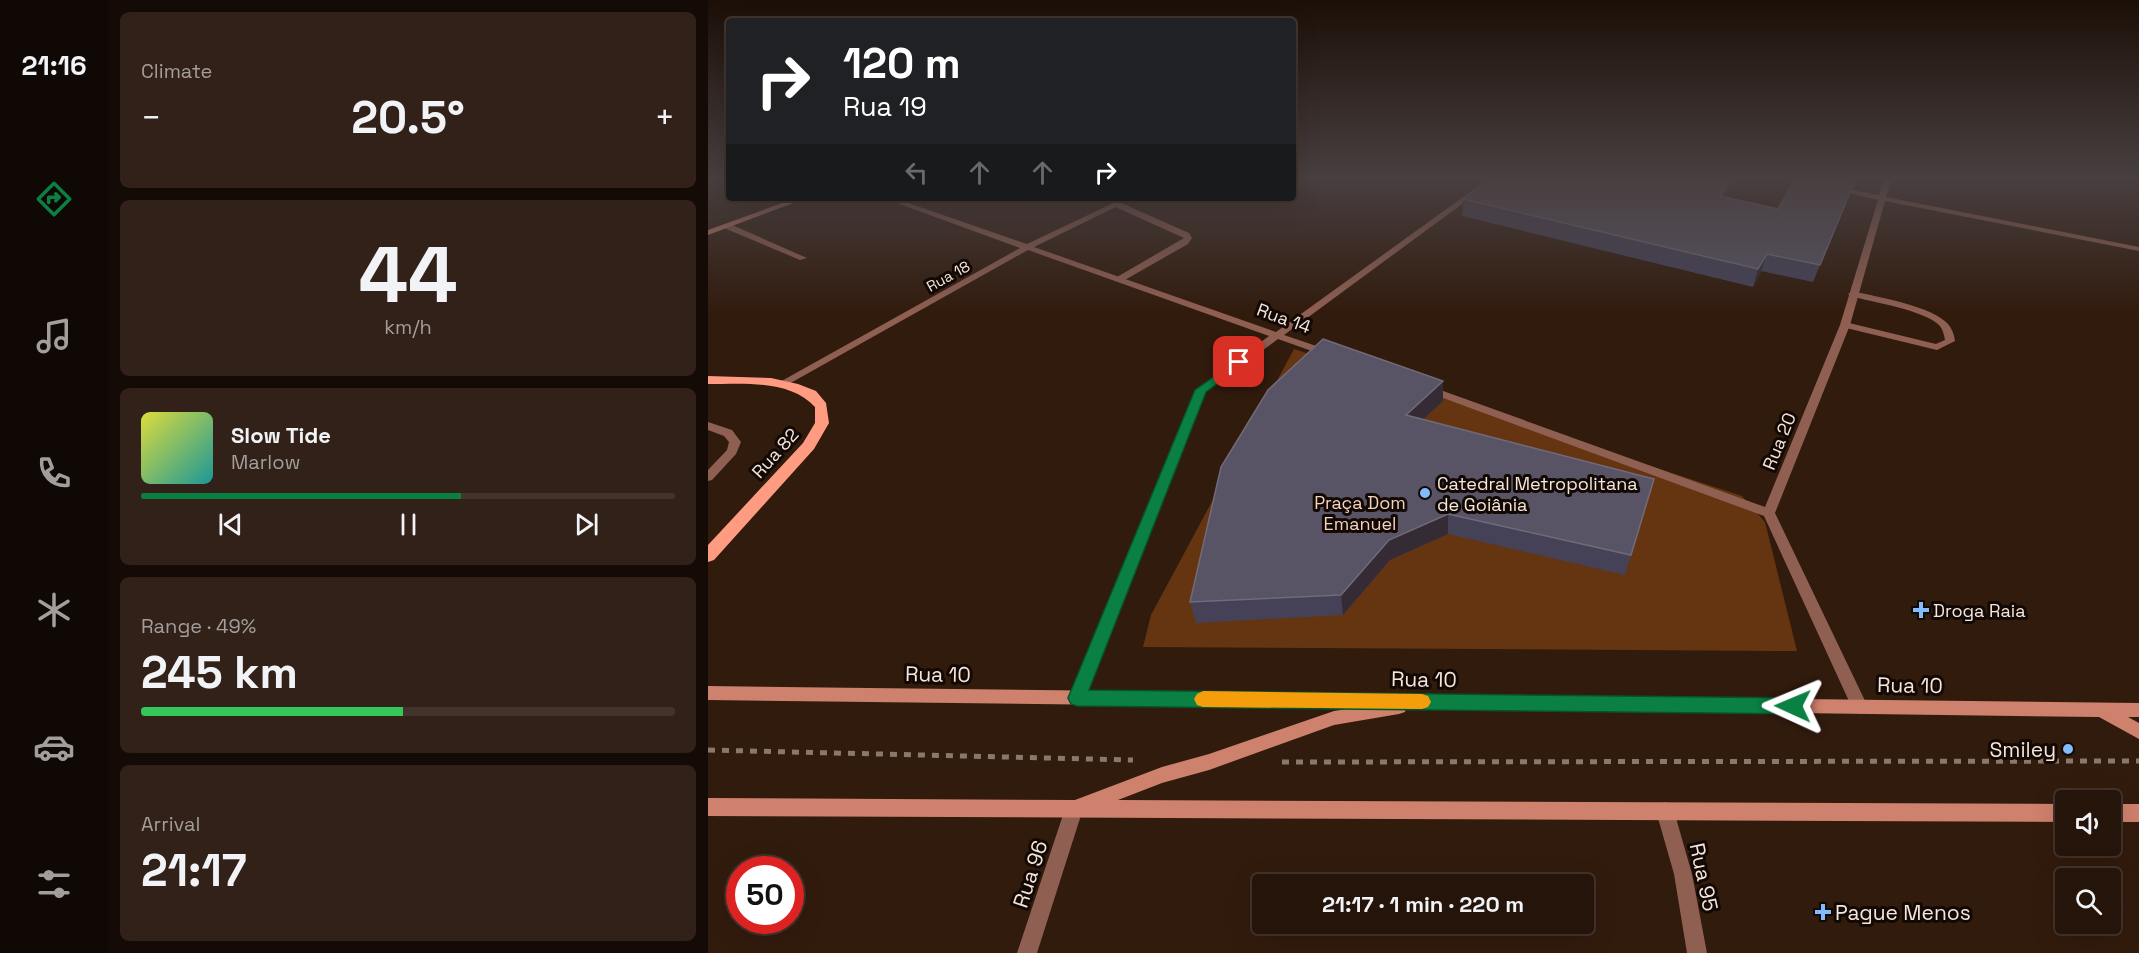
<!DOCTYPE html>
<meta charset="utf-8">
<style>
body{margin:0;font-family:"Space Grotesk",sans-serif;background:#312118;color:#f1f3f6;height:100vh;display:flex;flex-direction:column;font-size:22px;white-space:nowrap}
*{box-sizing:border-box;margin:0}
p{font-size:20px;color:#a39e9c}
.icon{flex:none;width:33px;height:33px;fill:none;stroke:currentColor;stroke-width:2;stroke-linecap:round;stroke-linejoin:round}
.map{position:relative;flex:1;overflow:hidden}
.sheet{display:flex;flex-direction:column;gap:12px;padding:12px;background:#140b06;width:600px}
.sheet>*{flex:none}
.banner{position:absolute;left:18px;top:18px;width:570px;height:183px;border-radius:6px;box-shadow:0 6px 24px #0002,0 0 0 2px #42332b;background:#202124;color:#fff;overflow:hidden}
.fabs{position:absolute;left:1347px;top:790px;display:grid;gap:12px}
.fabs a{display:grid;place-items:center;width:66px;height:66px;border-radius:6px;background:#25140a;box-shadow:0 6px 24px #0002,0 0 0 2px #42332b;font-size:30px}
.speed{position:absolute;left:18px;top:856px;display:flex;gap:12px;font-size:30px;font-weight:700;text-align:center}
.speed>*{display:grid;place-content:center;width:78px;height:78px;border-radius:50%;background:#25140a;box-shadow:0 6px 24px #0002,0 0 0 2px #42332b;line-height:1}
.speed .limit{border:9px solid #d22;background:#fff;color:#111}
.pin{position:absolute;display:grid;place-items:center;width:51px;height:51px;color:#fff;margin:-26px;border-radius:12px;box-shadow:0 3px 9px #0006}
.me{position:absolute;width:66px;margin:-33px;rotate:271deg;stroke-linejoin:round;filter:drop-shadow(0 0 4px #0008)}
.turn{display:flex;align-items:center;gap:21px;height:126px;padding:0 18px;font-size:27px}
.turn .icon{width:78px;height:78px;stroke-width:2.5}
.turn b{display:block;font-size:42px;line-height:51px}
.lanes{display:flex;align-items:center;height:57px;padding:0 18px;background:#0003;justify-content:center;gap:30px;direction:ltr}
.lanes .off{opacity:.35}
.big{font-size:45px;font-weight:600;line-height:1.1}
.sheet .tile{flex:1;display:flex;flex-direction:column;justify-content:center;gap:9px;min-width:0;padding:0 21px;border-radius:9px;background:#312118}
.sheet .dial{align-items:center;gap:0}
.dial b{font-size:78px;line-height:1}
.song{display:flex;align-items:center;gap:18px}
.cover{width:72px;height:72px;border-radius:9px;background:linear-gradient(135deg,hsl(60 70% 55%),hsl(180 70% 35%))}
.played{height:6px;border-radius:3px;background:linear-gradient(90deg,#0b8043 60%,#42332b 60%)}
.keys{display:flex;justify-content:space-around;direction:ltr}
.heat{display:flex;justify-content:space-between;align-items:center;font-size:33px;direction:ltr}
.charge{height:9px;border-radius:4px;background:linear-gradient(90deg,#34c759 49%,#42332b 0)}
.trip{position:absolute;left:544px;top:874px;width:342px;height:60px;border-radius:6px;background:#25140a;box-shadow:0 6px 24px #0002,0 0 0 2px #42332b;font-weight:600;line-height:60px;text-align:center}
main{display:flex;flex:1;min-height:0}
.tabs{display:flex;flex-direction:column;width:108px;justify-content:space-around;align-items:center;background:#0f0804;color:#a39e9c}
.tabs .icon{width:42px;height:42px}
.tabs .selected{color:#0b8043}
.tabs b{font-size:27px;color:#f1f3f6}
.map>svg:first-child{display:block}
.green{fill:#653511}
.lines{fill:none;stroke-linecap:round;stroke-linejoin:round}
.path{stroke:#8b786d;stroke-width:5;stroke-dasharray:7 7;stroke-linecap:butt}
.service{fill:#8f5f52;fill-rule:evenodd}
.minor{fill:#8f5f52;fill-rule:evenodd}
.secondary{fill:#ce816c;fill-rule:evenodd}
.primary{fill:#fe9b80;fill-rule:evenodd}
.wall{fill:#454258}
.shaded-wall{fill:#352b34}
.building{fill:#585466;stroke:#716a79;stroke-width:1.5}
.route{fill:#0b8043;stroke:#07532c;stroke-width:1.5}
.slow{fill:#f59e0b}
.poi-dot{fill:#82bcfa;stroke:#120804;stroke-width:2}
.labels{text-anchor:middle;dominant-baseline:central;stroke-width:6;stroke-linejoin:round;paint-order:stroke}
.far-street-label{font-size:15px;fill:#f5e5dc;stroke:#120804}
.street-label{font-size:18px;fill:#f5e5dc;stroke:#120804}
.poi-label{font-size:18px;fill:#f5e5dc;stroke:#120804;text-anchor:start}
.park-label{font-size:18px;fill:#f4d3be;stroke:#120804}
.near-street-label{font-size:21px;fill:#f5e5dc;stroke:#120804}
.near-poi-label{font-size:21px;fill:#f5e5dc;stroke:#120804;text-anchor:end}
</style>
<main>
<nav class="tabs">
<b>21:16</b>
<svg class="icon selected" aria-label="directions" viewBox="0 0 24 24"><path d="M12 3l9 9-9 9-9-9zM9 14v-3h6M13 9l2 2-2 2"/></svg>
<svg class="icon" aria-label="music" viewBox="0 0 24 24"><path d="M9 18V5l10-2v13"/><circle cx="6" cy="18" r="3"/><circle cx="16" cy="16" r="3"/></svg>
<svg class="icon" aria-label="phone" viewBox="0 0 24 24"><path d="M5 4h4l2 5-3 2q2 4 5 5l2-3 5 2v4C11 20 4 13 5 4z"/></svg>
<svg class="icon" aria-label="climate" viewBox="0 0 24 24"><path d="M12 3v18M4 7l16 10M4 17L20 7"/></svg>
<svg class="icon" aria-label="car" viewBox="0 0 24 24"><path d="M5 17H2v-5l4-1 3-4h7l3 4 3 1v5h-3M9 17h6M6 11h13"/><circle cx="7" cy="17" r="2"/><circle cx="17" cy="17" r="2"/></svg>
<svg class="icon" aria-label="filters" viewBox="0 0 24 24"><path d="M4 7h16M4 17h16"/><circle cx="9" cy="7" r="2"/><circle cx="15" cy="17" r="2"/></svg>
</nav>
<section class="sheet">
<div class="tile"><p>Climate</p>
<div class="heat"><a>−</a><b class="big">20.5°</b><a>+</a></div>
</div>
<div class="tile dial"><b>44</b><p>km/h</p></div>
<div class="tile">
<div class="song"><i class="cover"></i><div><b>Slow Tide</b><p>Marlow</p></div></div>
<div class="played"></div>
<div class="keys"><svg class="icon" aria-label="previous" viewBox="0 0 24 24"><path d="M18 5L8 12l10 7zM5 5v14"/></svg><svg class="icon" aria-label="pause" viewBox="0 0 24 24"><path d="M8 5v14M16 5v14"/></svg><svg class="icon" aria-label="next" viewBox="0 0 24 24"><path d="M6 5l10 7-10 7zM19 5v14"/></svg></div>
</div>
<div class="tile"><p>Range · 49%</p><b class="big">245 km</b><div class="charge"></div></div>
<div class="tile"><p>Arrival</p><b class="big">21:17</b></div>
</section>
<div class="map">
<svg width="1431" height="953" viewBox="0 0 1431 953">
<rect width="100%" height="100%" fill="#311b0d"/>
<!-- green -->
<path class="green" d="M 586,349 L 1034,496 L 1057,522 L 1089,651 L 435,647 L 443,615 Z"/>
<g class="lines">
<!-- path -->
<g class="path">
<path d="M 0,750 L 425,760"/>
<path d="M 574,762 L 1431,761"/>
</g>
<!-- service -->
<g class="service">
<path d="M 405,202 L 411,202 L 481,233 L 484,238 L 480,244 L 415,281 L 409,281 L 409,277 L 476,238 L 405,206 Z"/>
<path d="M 16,224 L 22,224 L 99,258 L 92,260 L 16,228 Z"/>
<path d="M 1145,291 C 1169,297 1224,306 1240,324 C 1244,329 1246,334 1247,341 L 1229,350 L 1134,327 L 1134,323 L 1137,322 L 1228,344 L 1237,340 C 1236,335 1235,330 1232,326 C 1217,310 1164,302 1142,296 L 1140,294 Z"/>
<path d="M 0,422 L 24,430 L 33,442 L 28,454 L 4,480 L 0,481 L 0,470 L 19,450 L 21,442 L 16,436 L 0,430 Z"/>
</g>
<!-- minor -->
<g class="minor">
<path d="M 780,179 L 788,179 L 576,335 L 623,351 L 623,355 L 615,355 L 570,339 L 498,392 L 377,698 L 375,703 L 369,705 L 363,703 L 361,698 L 488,390 L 561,336 L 320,250 L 79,385 L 71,385 L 70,383 L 312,248 L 175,198 L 186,198 L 319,244 L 416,198 L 426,198 L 326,247 L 568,332 Z"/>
<path d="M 1073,179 L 1088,179 L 1106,184 L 1102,186 Z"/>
<path d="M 1176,179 L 1184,179 L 1178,197 L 1431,247 L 1431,251 L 1177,201 L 1142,325 L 1067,513 L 1160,707 L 1158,712 L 1152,714 L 1146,712 L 1056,516 L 716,391 L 715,389 L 716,387 L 724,387 L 1057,507 L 1132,325 L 1170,200 L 1124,189 L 1128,187 L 1171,195 Z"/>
<path d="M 366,800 L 372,803 L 375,809 L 329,953 L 309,953 L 357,809 L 360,803 Z"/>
<path d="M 957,802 L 963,805 L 966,811 L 984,874 L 999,953 L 979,953 L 966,874 L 948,811 L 951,805 Z"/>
</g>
<!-- secondary -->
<g class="secondary">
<path d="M 88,198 L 99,198 L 0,235 L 0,230 Z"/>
<path d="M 0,686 L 1431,703 L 1431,717 L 1420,717 L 1431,723 L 1431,739 L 1391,717 L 698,708 L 697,712 L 691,714 L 626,725 L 501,770 L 454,783 L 410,800 L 1358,804 L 1358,822 L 0,816 L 0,798 L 367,800 L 454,767 L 501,754 L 626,711 L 645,708 L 0,700 Z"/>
<rect x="1402" y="804" width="29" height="18"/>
</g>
<!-- primary -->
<path class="primary" d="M 0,376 L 63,378 L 90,384 L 108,391 L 118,403 L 121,423 L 106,449 L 6,560 L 0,562 L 0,545 L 95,443 L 107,423 L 107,407 C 82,379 34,384 0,384 Z"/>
</g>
<!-- wall -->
<g class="wall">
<path d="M 1146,183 L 1105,282 L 1053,271 L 1045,287 L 754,216 L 755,199 L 1017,197 L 1070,209 Z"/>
<path d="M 735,401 L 715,419 L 946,479 L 917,575 L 740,534 L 682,560 L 635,615 L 488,623 L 482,602 Z"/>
</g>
<!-- shaded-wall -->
<g class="shaded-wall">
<path d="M 1022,179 L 1028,179 L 1008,212 L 1012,196 Z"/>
<path d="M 1146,183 L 1140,199 L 1105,282 L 1112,265 Z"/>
<path d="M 1059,254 L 1053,271 L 1045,287 L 1050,269 Z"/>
<path d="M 735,381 L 735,401 L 698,435 L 698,415 Z"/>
<path d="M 740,514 L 740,534 L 682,560 L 635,615 L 633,595 L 681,540 Z"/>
</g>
<!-- building -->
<g class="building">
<path d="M 780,179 L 1022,179 L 1012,196 L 1070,209 L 1087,179 L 1128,179 L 1146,183 L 1112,265 L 1059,254 L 1050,269 L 755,199 Z"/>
<path d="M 615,339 L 735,381 L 698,415 L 946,479 L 923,555 L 740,514 L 681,540 L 633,595 L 482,602 L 513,467 L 560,390 Z"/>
</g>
<!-- sky -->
<linearGradient id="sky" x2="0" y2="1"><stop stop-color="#1b0f07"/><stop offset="0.57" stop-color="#483f40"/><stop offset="1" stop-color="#483f40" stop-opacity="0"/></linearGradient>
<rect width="1431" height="313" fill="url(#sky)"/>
<!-- route -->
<path class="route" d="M 531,359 L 535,360 L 535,365 L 498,392 L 381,690 L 1085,698 L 1092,700 L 1094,706 L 1092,712 L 1085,714 L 369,706 L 363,704 L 360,698 L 487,390 Z"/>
<!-- slow -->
<path class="slow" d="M 495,691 L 714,694 L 720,696 L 723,702 L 720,707 L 714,709 L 495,707 L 489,705 L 486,699 L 489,694 Z"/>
<!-- markers -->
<g class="poi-dot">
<circle cx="717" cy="493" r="6"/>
<path d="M1210 601h6v6h6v6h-6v6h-6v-6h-6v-6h6z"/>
<circle cx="1360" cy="749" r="6"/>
<path d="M1112 903h6v6h6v6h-6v6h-6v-6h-6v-6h6z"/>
</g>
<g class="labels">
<!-- far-street labels -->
<g class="far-street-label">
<text transform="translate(240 276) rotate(-29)">Rua 18</text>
</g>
<!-- street labels -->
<g class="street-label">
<text transform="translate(576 318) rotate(20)">Rua 14</text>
<text transform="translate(1071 441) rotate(-68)">Rua 20</text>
<text transform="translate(67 453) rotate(-48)">Rua 82</text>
</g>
<!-- poi labels -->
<g class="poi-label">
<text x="729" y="483">Catedral Metropolitana<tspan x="729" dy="21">de Goiânia</tspan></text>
<text x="1225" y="610">Droga Raia</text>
</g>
<!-- park labels -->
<g class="park-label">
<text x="652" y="502">Praça Dom<tspan x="652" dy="21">Emanuel</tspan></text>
</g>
<!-- near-street labels -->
<g class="near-street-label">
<text transform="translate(230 674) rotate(1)">Rua 10</text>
<text transform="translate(716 679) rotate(1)">Rua 10</text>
<text transform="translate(1202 685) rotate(1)">Rua 10</text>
<text transform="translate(322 874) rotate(-72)">Rua 96</text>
<text transform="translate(996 877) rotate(78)">Rua 95</text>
</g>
<!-- near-poi labels -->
<g class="near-poi-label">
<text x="1348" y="749">Smiley</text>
<text x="1127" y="912" text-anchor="start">Pague Menos</text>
</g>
</g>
</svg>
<div class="fabs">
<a><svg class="icon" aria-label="sound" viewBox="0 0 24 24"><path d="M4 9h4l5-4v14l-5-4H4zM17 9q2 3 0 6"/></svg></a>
<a><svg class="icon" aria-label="search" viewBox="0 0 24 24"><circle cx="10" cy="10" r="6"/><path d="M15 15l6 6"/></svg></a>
</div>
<div class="speed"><div class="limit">50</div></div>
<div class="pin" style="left:531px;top:362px;background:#d93025"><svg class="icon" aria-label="arrive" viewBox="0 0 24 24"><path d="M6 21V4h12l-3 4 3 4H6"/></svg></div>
<svg class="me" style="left:1085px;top:706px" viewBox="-20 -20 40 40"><path d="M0-17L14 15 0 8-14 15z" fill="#0b8043" stroke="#fff" stroke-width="4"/></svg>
<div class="trip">21:17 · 1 min · 220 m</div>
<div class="banner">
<div class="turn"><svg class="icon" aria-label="right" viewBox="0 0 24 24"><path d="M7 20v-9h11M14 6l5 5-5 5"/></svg><div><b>120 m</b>Rua 19</div></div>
<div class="lanes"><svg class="icon off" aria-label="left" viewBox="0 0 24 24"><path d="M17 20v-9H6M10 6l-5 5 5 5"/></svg><svg class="icon off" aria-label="ahead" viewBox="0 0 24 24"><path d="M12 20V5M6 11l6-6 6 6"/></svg><svg class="icon off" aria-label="ahead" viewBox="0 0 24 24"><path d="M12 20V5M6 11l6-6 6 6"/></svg><svg class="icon" aria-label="right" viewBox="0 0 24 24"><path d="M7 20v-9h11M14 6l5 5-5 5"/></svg></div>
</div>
</div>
</main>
